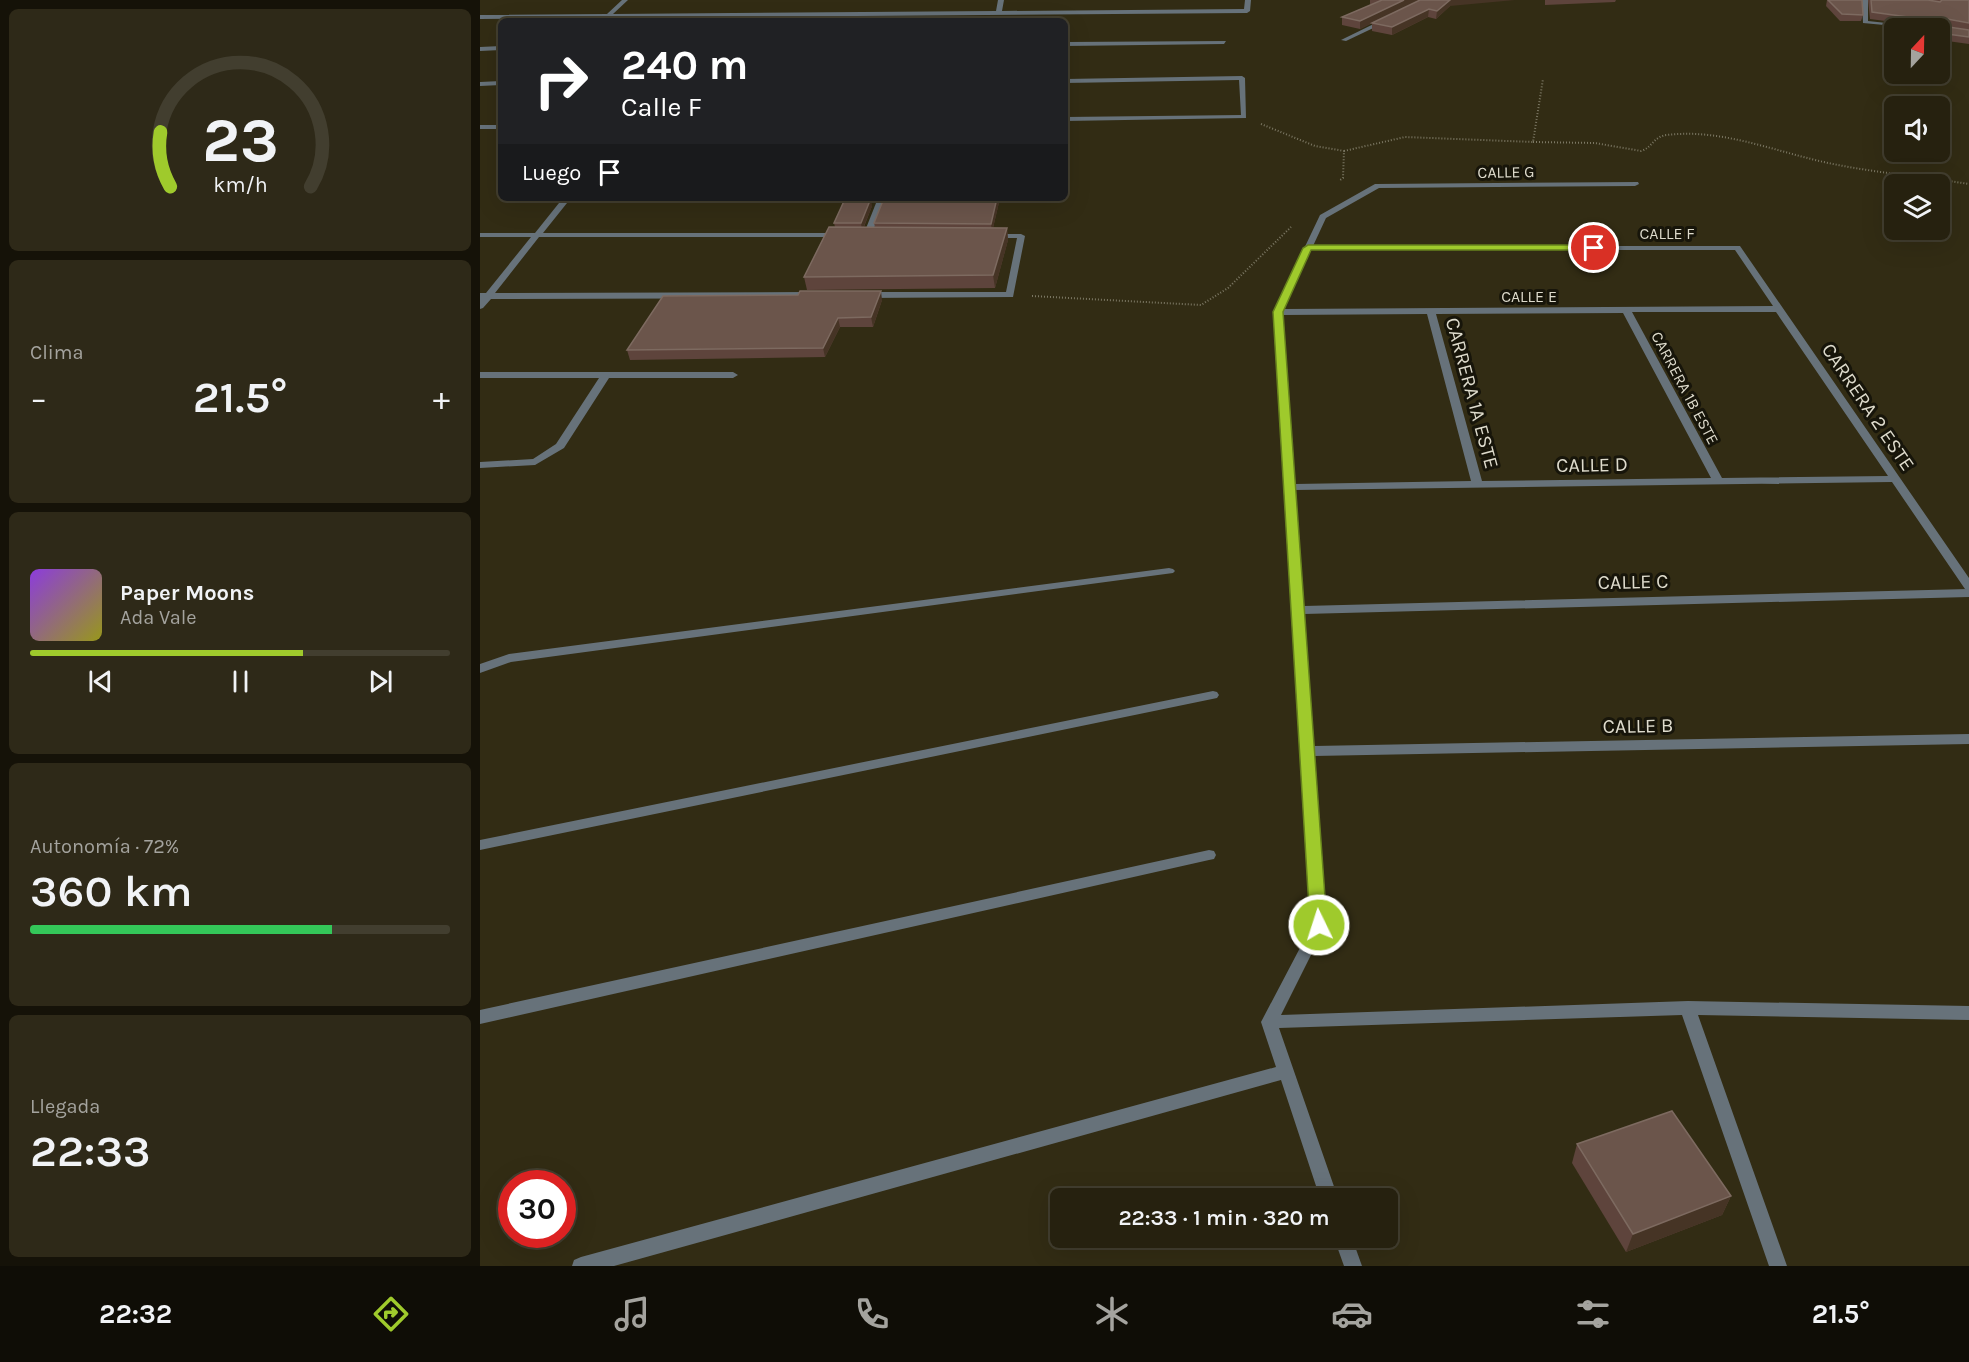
<!DOCTYPE html>
<html lang="es">
<meta charset="utf-8">
<style>
body{margin:0;font-family:Karla,sans-serif;background:#2e2918;color:#f1f3f6;height:100vh;display:flex;flex-direction:column;font-size:22px;white-space:nowrap}
*{box-sizing:border-box;margin:0}
p{font-size:20px;color:#a4a39e}
.icon{flex:none;width:33px;height:33px;fill:none;stroke:currentColor;stroke-width:2;stroke-linecap:round;stroke-linejoin:round}
.map{position:relative;flex:1;overflow:hidden}
.details{display:flex;flex-direction:column;gap:9px;padding:9px;background:#151208;width:480px}
.details>*{flex:none}
.banner{position:absolute;left:18px;top:18px;width:570px;height:183px;border-radius:9px;box-shadow:0 6px 24px #0002,0 0 0 2px #423e2f;background:#202124;color:#fff;overflow:hidden}
.needle{width:39px;rotate:22deg}
.tools{position:absolute;left:1404px;top:18px;display:grid;gap:12px}
.tools a{display:grid;place-items:center;width:66px;height:66px;border-radius:9px;background:#26210f;box-shadow:0 6px 24px #0002,0 0 0 2px #423e2f;font-size:30px}
.speed{position:absolute;left:18px;top:1170px;display:flex;gap:12px;font-size:30px;font-weight:700;text-align:center}
.speed>*{display:grid;place-content:center;width:78px;height:78px;border-radius:50%;background:#26210f;box-shadow:0 6px 24px #0002,0 0 0 2px #423e2f;line-height:1}
.speed .limit{border:9px solid #d22;background:#fff;color:#111}
.pin{position:absolute;display:grid;place-items:center;width:51px;height:51px;color:#fff;margin:-26px;border:3px solid #fff;border-radius:50%;box-shadow:0 2px 6px #0007}
.me{position:absolute;width:66px;margin:-33px;rotate:356deg;stroke-linejoin:round;filter:drop-shadow(0 0 4px #0008)}
.turn{display:flex;align-items:center;gap:21px;height:126px;padding:0 24px;font-size:27px}
.turn .icon{width:78px;height:78px;stroke-width:2.5}
.turn b{display:block;font-size:42px;line-height:51px}
.then{display:flex;align-items:center;height:57px;padding:0 24px;background:#0003;gap:12px;font-size:22px}
.big{font-size:45px;font-weight:600;line-height:1.1}
.details .widget{flex:1;display:flex;flex-direction:column;justify-content:center;gap:9px;min-width:0;padding:0 21px;border-radius:9px;background:#2e2918}
.details .dial{align-items:center;gap:0}
.dial svg{height:156px;overflow:visible;fill:none;stroke:#423e2f;stroke-width:7;stroke-linecap:round;text-anchor:middle}
.dial text{fill:#f1f3f6;stroke:none}
.song{display:flex;align-items:center;gap:18px}
.cover{width:72px;height:72px;border-radius:9px;background:linear-gradient(135deg,hsl(270 70% 55%),hsl(60 70% 35%))}
.played{height:6px;border-radius:3px;background:linear-gradient(90deg,#9fca2c 65%,#423e2f 65%)}
.keys{display:flex;justify-content:space-around;direction:ltr}
.heat{display:flex;justify-content:space-between;align-items:center;font-size:33px;direction:ltr}
.charge{height:9px;border-radius:4px;background:linear-gradient(90deg,#34c759 72%,#423e2f 0)}
.trip{position:absolute;left:570px;top:1188px;width:348px;height:60px;border-radius:9px;background:#26210f;box-shadow:0 6px 24px #0002,0 0 0 2px #423e2f;font-weight:600;line-height:60px;text-align:center}
.dock{display:flex;height:96px;justify-content:space-around;align-items:center;background:#0f0d06;color:#a4a39e}
.dock .icon{width:42px;height:42px}
.dock .current{color:#9fca2c}
.dock b{font-size:27px;color:#f1f3f6}
main{display:flex;flex:1;min-height:0}
.map>svg:first-child{display:block}
.lines{fill:none;stroke-linecap:round;stroke-linejoin:round}
.path{stroke:#7c7864;stroke-width:2;stroke-dasharray:1 2;stroke-linecap:butt}
.minor{fill:#67727a;fill-rule:evenodd}
.wall{fill:#5e443c;fill-rule:evenodd}
.shaded-wall{fill:#463425}
.building{fill:#6b554b;stroke:#7d6a60;stroke-width:1.5}
.route{fill:#9fca2c;stroke:#67831d;stroke-width:1.5}
.labels{text-anchor:middle;dominant-baseline:central;stroke-width:6;stroke-linejoin:round;paint-order:stroke}
.far-street-label{font-size:16px;fill:#dedbcc;stroke:#17150a}
.street-label{font-size:20px;fill:#dedbcc;stroke:#17150a}
</style>
<main>
<section class="details">
<div class="widget dial"><svg viewBox="0 0 100 80">
<path d="M14 69A42 42 0 1 1 86 69"/>
<path d="M14 69A42 42 0 0 1 9 41" stroke="#9fca2c"/>
<text x="50" y="56" font-size="32" font-weight="700">23</text>
<text x="50" y="72" font-size="11">km/h</text>
</svg></div>
<div class="widget"><p>Clima</p>
<div class="heat"><a>−</a><b class="big">21.5°</b><a>+</a></div>
</div>
<div class="widget">
<div class="song"><i class="cover"></i><div><b>Paper Moons</b><p>Ada Vale</p></div></div>
<div class="played"></div>
<div class="keys"><svg class="icon" aria-label="previous" viewBox="0 0 24 24"><path d="M18 5L8 12l10 7zM5 5v14"/></svg><svg class="icon" aria-label="pause" viewBox="0 0 24 24"><path d="M8 5v14M16 5v14"/></svg><svg class="icon" aria-label="next" viewBox="0 0 24 24"><path d="M6 5l10 7-10 7zM19 5v14"/></svg></div>
</div>
<div class="widget"><p>Autonomía · 72%</p><b class="big">360 km</b><div class="charge"></div></div>
<div class="widget"><p>Llegada</p><b class="big">22:33</b></div>
</section>
<div class="map">
<svg width="1489" height="1266" viewBox="0 0 1489 1266">
<rect width="100%" height="100%" fill="#322c14"/>
<g class="lines">
<!-- path -->
<g class="path">
<path d="M 781,124 L 835,146 L 864,151 L 863,178 L 860,180"/>
<path d="M 1053,142 L 1115,143 L 1161,151 C 1172,148 1174,136 1187,135 C 1243,128 1298,153 1353,164 C 1398,173 1444,177 1489,184"/>
<path d="M 864,151 L 925,137 L 1053,142 L 1063,79"/>
<path d="M 552,296 L 721,305 L 748,288 L 811,227"/>
</g>
<!-- minor -->
<g class="minor">
<path d="M 142,0 L 148,0 L 133,14 L 516,11 L 518,0 L 524,0 L 522,11 L 764,9 L 765,0 L 771,0 L 770,11 L 767,13 L 0,19 L 0,15 L 127,14 Z"/>
<path d="M 1382,0 L 1388,0 L 1388,21 L 1453,28 L 1436,28 L 1383,23 Z"/>
<path d="M 906,18 L 908,21 L 866,41 L 861,40 Z"/>
<path d="M 746,41 L 744,44 L 585,46 L 585,42 Z"/>
<path d="M 21,46 L 21,50 L 0,51 L 0,47 Z"/>
<path d="M 762,76 L 765,78 L 766,118 L 585,121 L 585,117 L 761,115 L 759,80 L 585,83 L 585,79 Z"/>
<path d="M 21,81 L 21,85 L 0,86 L 0,82 Z"/>
<rect x="0" y="125" width="21" height="4"/>
<path d="M 1158,182 L 1159,184 L 1155,186 L 899,188 L 846,218 L 833,246 L 1260,246 L 1489,578 L 1489,597 L 824,614 L 834,746 L 1489,734 L 1489,744 L 834,756 L 846,925 L 801,1015 L 1208,1001 L 1489,1006 L 1489,1020 L 1218,1015 L 1307,1266 L 1289,1266 L 1202,1015 L 799,1028 L 858,1198 L 840,1198 L 801,1080 L 134,1266 L 92,1266 L 94,1260 L 101,1257 L 796,1067 L 781,1022 L 832,925 L 794,312 L 840,215 L 895,184 ZM 831,250 L 1255,250 L 1293,306 L 804,309 ZM 1152,312 L 1296,312 L 1408,476 L 1242,478 ZM 1143,313 L 1231,478 L 1002,481 L 956,314 ZM 947,314 L 991,481 L 815,484 L 803,315 ZM 1412,482 L 1485,589 L 1488,589 L 824,606 L 815,490 Z"/>
<path d="M 83,198 L 91,198 L 63,233 L 359,233 L 363,235 L 359,237 L 59,237 L 15,293 L 332,292 L 336,295 L 332,298 L 11,299 L 3,308 L 0,309 L 0,293 L 6,293 L 51,237 L 0,237 L 0,233 L 55,233 Z"/>
<path d="M 398,198 L 406,198 L 391,236 L 384,238 L 383,236 Z"/>
<path d="M 508,234 L 541,234 L 545,236 L 533,297 L 385,298 L 381,295 L 385,292 L 526,292 L 537,238 L 511,238 L 507,236 Z"/>
<path d="M 0,372 L 253,372 L 258,375 L 253,378 L 129,378 L 84,448 L 55,465 L 0,468 L 0,462 L 53,459 L 76,444 L 119,378 L 0,378 Z"/>
<path d="M 689,568 L 693,569 L 695,571 L 693,573 L 31,662 L 0,673 L 0,664 L 29,654 Z"/>
<path d="M 733,691 L 737,692 L 739,695 L 737,698 L 0,850 L 0,840 Z"/>
<path d="M 729,850 L 734,851 L 736,855 L 734,859 L 729,860 L 0,1024 L 0,1010 Z"/>
<path d="M 854,1238 L 872,1238 L 882,1266 L 864,1266 Z"/>
</g>
</g>
<!-- wall -->
<g class="wall">
<path d="M 890,0 L 939,0 L 880,29 L 862,25 L 862,17 L 892,4 L 890,4 Z"/>
<path d="M 940,0 L 970,6 L 956,19 L 948,17 L 912,35 L 892,31 L 892,23 Z"/>
<path d="M 1065,0 L 1136,0 L 1135,2 L 1065,5 Z"/>
<path d="M 1347,0 L 1382,0 L 1383,15 L 1381,21 L 1360,21 L 1346,6 Z"/>
<path d="M 1388,0 L 1489,0 L 1489,44 L 1460,40 L 1460,28 L 1414,28 L 1414,34 L 1410,33 L 1413,22 L 1390,19 ZM 1460,25 L 1483,29 L 1462,26 Z"/>
<path d="M 520,198 L 513,228 L 527,228 L 528,240 L 515,288 L 327,290 L 324,277 L 355,227 L 354,223 L 392,206 L 384,227 L 395,227 L 394,223 Z"/>
<path d="M 402,300 L 393,327 L 360,327 L 345,357 L 150,360 L 147,350 Z"/>
<path d="M 1097,1144 L 1251,1196 L 1242,1215 L 1146,1252 L 1092,1163 Z"/>
</g>
<!-- shaded-wall -->
<g class="shaded-wall">
<path d="M 924,0 L 939,0 L 880,29 L 880,21 Z"/>
<path d="M 970,0 L 1035,0 L 970,6 L 956,19 L 957,11 Z"/>
<path d="M 949,9 L 948,17 L 912,35 L 912,27 Z"/>
<path d="M 1462,18 L 1460,25 L 1455,27 L 1457,21 Z"/>
<path d="M 391,198 L 392,206 L 382,231 L 381,223 Z"/>
<path d="M 517,198 L 520,198 L 512,232 L 511,224 Z"/>
<path d="M 527,228 L 528,240 L 515,288 L 513,275 Z"/>
<path d="M 401,291 L 402,300 L 393,327 L 391,317 Z"/>
<path d="M 358,318 L 360,327 L 345,357 L 343,348 Z"/>
<path d="M 1251,1196 L 1242,1215 L 1146,1252 L 1153,1234 Z"/>
</g>
<!-- building -->
<g class="building">
<path d="M 902,0 L 924,0 L 880,21 L 862,17 Z"/>
<path d="M 940,0 L 970,0 L 957,11 L 949,9 L 912,27 L 892,23 Z"/>
<path d="M 1348,0 L 1382,0 L 1383,15 L 1362,14 Z"/>
<path d="M 1391,0 L 1448,0 L 1460,2 L 1462,0 L 1489,0 L 1489,23 L 1462,18 L 1457,21 L 1392,12 Z"/>
<path d="M 1413,21 L 1457,22 L 1462,26 L 1489,30 L 1489,37 L 1460,33 L 1460,28 L 1427,28 L 1412,26 Z"/>
<path d="M 391,198 L 381,223 L 354,223 L 365,199 Z"/>
<path d="M 404,198 L 517,198 L 511,224 L 394,223 Z"/>
<path d="M 349,227 L 527,228 L 513,275 L 324,277 Z"/>
<path d="M 320,291 L 401,291 L 391,317 L 358,318 L 343,348 L 147,350 L 183,296 L 318,295 Z"/>
<path d="M 1192,1111 L 1251,1196 L 1153,1234 L 1097,1144 Z"/>
</g>
<!-- route -->
<path class="route" d="M 1114,245 L 1118,246 L 1118,250 L 831,250 L 803,312 L 847,925 L 845,930 L 833,930 L 830,925 L 793,312 L 823,248 L 828,245 Z"/>
<g class="labels">
<!-- far-street labels -->
<g class="far-street-label">
<text transform="translate(1026 172) rotate(-1)">CALLE G</text>
<text x="1187" y="233">CALLE F</text>
<text x="1049" y="296">CALLE E</text>
<text transform="translate(1205 388) rotate(62)">CARRERA 1B ESTE</text>
</g>
<!-- street labels -->
<g class="street-label">
<text transform="translate(992 393) rotate(75)">CARRERA 1A ESTE</text>
<text transform="translate(1388 407) rotate(56)">CARRERA 2 ESTE</text>
<text transform="translate(1112 465) rotate(-1)">CALLE D</text>
<text transform="translate(1153 582) rotate(-1)">CALLE C</text>
<text transform="translate(1158 726) rotate(-1)">CALLE B</text>
</g>
</g>
</svg>
<div class="tools">
<a><svg class="needle" viewBox="-14 -14 28 28"><path d="M0-13l5 13h-10z" fill="#e53935"/><path d="M0 13l5-13h-10z" fill="#a4a39e"/></svg></a>
<a><svg class="icon" aria-label="sound" viewBox="0 0 24 24"><path d="M4 9h4l5-4v14l-5-4H4zM17 9q2 3 0 6"/></svg></a>
<a><svg class="icon" aria-label="layers" viewBox="0 0 24 24"><path d="M12 4l9 5-9 5-9-5zM3 14l9 5 9-5"/></svg></a>
</div>
<div class="speed"><div class="limit">30</div></div>
<div class="pin" style="left:1114px;top:248px;background:#d93025"><svg class="icon" aria-label="arrive" viewBox="0 0 24 24"><path d="M6 21V4h12l-3 4 3 4H6"/></svg></div>
<svg class="me" style="left:839px;top:925px" viewBox="-20 -20 40 40"><circle r="17" fill="#9fca2c" stroke="#fff" stroke-width="3"/><path d="M0-11L8 9 0 5-8 9z" fill="#fff"/></svg>
<div class="trip">22:33 · 1 min · 320 m</div>
<div class="banner">
<div class="turn"><svg class="icon" aria-label="right" viewBox="0 0 24 24"><path d="M7 20v-9h11M14 6l5 5-5 5"/></svg><div><b>240 m</b>Calle F</div></div>
<div class="then">Luego<svg class="icon" aria-label="arrive" viewBox="0 0 24 24"><path d="M6 21V4h12l-3 4 3 4H6"/></svg></div>
</div>
</div>
</main>
<nav class="dock">
<b>22:32</b>
<svg class="icon current" aria-label="directions" viewBox="0 0 24 24"><path d="M12 3l9 9-9 9-9-9zM9 14v-3h6M13 9l2 2-2 2"/></svg>
<svg class="icon" aria-label="music" viewBox="0 0 24 24"><path d="M9 18V5l10-2v13"/><circle cx="6" cy="18" r="3"/><circle cx="16" cy="16" r="3"/></svg>
<svg class="icon" aria-label="phone" viewBox="0 0 24 24"><path d="M5 4h4l2 5-3 2q2 4 5 5l2-3 5 2v4C11 20 4 13 5 4z"/></svg>
<svg class="icon" aria-label="climate" viewBox="0 0 24 24"><path d="M12 3v18M4 7l16 10M4 17L20 7"/></svg>
<svg class="icon" aria-label="car" viewBox="0 0 24 24"><path d="M5 17H2v-5l4-1 3-4h7l3 4 3 1v5h-3M9 17h6M6 11h13"/><circle cx="7" cy="17" r="2"/><circle cx="17" cy="17" r="2"/></svg>
<svg class="icon" aria-label="filters" viewBox="0 0 24 24"><path d="M4 7h16M4 17h16"/><circle cx="9" cy="7" r="2"/><circle cx="15" cy="17" r="2"/></svg>
<b>21.5°</b>
</nav>
